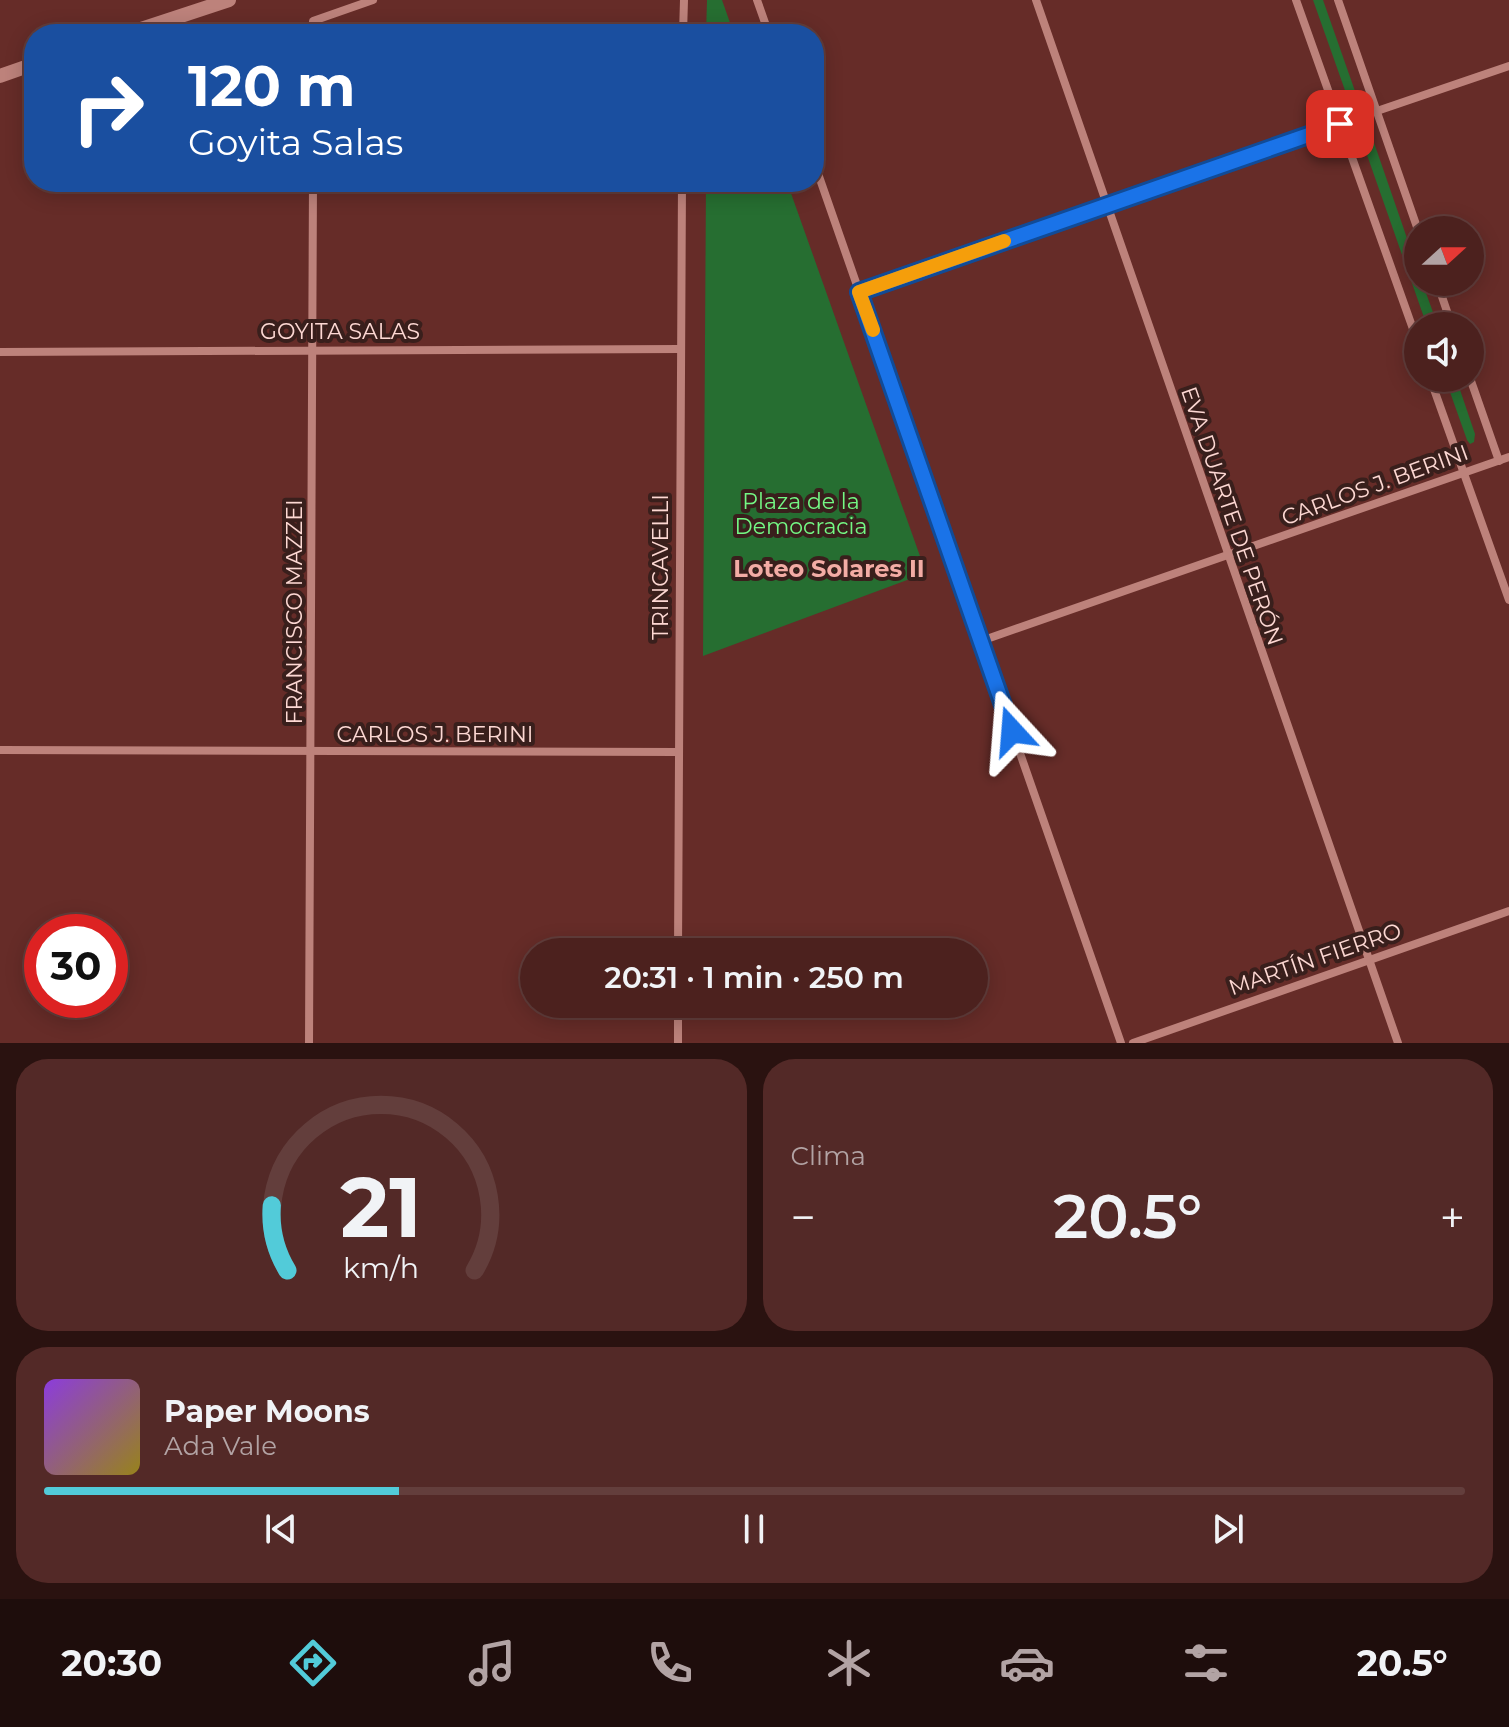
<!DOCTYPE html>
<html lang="es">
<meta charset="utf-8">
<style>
body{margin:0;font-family:Montserrat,sans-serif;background:#532927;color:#f1f3f6;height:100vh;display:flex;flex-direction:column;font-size:30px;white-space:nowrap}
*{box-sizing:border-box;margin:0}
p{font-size:26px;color:#b2a3a4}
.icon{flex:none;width:44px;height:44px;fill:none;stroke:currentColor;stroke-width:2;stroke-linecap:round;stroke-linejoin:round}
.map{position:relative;height:1043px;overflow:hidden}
.details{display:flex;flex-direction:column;gap:16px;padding:16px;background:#2a1210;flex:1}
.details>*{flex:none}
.banner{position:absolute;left:24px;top:24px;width:800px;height:168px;border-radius:32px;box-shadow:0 4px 20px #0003,0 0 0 2px #633e3c;background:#1a4fa0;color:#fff;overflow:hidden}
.needle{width:52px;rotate:69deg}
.fabs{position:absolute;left:1404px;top:216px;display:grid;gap:16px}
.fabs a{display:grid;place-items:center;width:80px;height:80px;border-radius:50%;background:#4c211e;box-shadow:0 4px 20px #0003,0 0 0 2px #633e3c;font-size:40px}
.speed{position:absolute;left:24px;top:914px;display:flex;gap:16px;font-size:40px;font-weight:700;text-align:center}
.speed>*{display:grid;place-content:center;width:104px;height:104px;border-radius:50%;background:#4c211e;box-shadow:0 4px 20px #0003,0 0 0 2px #633e3c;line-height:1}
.speed .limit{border:12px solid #d22;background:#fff;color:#111}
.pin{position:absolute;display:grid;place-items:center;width:68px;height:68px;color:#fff;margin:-34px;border-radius:16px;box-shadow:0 4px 12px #0006}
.me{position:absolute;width:88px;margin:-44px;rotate:341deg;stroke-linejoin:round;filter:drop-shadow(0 0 6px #0008)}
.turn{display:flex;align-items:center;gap:28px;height:168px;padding:0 32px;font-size:36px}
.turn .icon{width:104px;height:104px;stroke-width:2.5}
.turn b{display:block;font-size:56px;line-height:68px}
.big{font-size:60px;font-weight:600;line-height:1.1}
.details .card{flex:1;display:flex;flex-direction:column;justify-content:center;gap:12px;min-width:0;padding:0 28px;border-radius:32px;background:#532927}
.details .dial{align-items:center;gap:0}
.dial svg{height:208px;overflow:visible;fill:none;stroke:#633e3c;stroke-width:7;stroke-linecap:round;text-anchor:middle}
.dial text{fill:#f1f3f6;stroke:none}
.song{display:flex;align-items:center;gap:24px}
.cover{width:96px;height:96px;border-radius:12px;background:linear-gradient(135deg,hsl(270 70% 55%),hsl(50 70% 35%))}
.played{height:8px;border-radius:4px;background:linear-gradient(90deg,#52cbd9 25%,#633e3c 25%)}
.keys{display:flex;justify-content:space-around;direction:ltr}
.heat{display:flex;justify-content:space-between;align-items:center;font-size:44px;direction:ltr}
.details .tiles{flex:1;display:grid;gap:16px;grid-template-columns:1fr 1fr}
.card:last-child{grid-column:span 2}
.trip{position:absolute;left:520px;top:938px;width:468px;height:80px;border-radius:40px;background:#4c211e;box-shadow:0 4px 20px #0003,0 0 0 2px #633e3c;font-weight:600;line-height:80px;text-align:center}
.menu{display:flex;height:128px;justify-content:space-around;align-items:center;background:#1e0d0c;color:#b2a3a4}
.menu .icon{width:56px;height:56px}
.menu .selected{color:#52cbd9}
.menu b{font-size:36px;color:#f1f3f6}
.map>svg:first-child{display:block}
.green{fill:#266e31}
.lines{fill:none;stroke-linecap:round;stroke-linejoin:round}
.minor{stroke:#bd827b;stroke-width:8}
.tertiary{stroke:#bd827b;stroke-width:14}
.route-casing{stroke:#114b97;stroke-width:20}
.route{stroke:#1a73e8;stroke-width:14}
.slow{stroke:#f59e0b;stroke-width:14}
.labels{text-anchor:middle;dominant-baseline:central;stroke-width:8;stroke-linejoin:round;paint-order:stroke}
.street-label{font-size:22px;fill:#fdd8d3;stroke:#391f1c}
.park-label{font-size:22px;fill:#74f884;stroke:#391f1c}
.neighbourhood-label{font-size:24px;font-weight:bold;fill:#f3aca5;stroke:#391f1c}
</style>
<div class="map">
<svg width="1509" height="1043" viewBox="0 0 1509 1043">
<rect width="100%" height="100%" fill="#662c28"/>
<!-- green -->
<g class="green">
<path d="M 707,0 L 722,0 L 734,34 L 706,34 Z"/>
<path d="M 1313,0 L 1323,0 L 1356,94 L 1347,96 Z"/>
<path d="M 1370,131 L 1418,270 L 1418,282 L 1422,282 L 1438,326 L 1427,326 L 1360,135 Z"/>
<path d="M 706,182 L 787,182 L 926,573 L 703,656 Z"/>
<path d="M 1445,378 L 1456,378 L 1475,434 L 1474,442 L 1470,444 L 1467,440 Z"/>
</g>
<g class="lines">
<!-- minor -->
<g class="minor">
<path d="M 757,0 L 769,34"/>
<path d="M 1036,0 L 1398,1043"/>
<path d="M 1296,0 L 1418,343"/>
<path d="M 1338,0 L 1418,230"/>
<path d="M 313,34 L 313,21 L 373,0"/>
<path d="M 683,34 L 684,0"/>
<path d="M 1377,111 L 1509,66"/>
<path d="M 814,162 L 1121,1043"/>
<path d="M 1437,282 L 1452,326"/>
<path d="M 859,292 L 1340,124"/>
<path d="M 0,352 L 680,349"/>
<path d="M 1430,378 L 1509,600"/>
<path d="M 1470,378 L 1499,461"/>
<path d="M 981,641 L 1509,457"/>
<path d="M 0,750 L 677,752"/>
<path d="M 678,952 L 682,182"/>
<path d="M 678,1004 L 678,1043"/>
<path d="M 309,1043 L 313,182"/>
<path d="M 1133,1043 L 1509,911"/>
</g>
<!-- tertiary -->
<g class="tertiary">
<path d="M 126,34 L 229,0"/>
<path d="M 0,76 L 34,64"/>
</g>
</g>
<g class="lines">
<!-- route casing -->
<g class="route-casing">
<path id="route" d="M 1012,731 L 859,292 L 1340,124"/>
</g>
<!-- route -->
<use href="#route" class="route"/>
<!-- slow -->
<path class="slow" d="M 873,330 L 859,292 L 1004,241"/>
</g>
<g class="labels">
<!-- street labels -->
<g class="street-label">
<text x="340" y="331">GOYITA SALAS</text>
<text transform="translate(1375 485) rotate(-20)">CARLOS J. BERINI</text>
<text transform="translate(1232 516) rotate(71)">EVA DUARTE DE PERÓN</text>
<text transform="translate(660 567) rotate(-90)">TRINCAVELLI</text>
<text transform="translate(294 612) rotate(-90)">FRANCISCO MAZZEI</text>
<text x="435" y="734">CARLOS J. BERINI</text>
<text transform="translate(1315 959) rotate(-19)">MARTÍN FIERRO</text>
</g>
<!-- park labels -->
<g class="park-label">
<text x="801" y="501">Plaza de la<tspan x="801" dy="25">Democracia</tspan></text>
</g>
<!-- neighbourhood labels -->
<g class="neighbourhood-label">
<text x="829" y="568">Loteo Solares II</text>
</g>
</g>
</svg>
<div class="fabs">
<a><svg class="needle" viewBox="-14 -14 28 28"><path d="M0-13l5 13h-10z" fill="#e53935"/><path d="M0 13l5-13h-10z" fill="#b2a3a4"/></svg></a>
<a><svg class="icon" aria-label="sound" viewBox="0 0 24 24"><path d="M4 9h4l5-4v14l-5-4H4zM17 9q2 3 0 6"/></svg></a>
</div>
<div class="speed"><div class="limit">30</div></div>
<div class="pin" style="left:1340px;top:124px;background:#d93025"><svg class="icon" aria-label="arrive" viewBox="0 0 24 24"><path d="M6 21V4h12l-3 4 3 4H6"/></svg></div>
<svg class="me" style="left:1012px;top:731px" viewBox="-20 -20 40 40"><path d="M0-17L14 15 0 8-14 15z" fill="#1a73e8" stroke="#fff" stroke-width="4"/></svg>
<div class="trip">20:31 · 1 min · 250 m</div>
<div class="banner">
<div class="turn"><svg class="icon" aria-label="right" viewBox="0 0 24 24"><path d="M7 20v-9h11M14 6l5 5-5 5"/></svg><div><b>120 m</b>Goyita Salas</div></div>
</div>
</div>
<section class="details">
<div class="tiles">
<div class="card dial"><svg viewBox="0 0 100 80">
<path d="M14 69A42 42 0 1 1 86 69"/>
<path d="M14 69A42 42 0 0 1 8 44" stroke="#52cbd9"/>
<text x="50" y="56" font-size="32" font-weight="700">21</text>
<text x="50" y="72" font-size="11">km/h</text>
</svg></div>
<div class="card"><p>Clima</p>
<div class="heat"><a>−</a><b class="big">20.5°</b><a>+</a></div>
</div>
<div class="card">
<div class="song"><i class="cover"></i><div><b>Paper Moons</b><p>Ada Vale</p></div></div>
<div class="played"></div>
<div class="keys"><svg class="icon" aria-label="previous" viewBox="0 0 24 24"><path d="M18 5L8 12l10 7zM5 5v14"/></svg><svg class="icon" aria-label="pause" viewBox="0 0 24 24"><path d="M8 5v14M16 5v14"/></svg><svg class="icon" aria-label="next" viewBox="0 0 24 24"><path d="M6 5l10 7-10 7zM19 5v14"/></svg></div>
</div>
</div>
</section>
<nav class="menu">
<b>20:30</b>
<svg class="icon selected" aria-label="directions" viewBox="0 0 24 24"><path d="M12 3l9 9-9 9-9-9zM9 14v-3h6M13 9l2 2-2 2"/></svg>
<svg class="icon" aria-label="music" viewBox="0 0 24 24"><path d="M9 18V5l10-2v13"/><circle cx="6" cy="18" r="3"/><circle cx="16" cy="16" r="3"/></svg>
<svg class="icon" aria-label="phone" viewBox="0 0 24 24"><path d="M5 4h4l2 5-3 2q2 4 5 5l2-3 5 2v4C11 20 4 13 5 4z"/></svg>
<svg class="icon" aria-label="climate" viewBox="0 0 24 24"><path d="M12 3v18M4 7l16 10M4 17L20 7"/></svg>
<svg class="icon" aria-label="car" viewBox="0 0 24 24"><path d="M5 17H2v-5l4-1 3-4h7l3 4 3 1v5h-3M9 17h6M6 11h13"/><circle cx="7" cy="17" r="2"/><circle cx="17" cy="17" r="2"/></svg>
<svg class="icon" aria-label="filters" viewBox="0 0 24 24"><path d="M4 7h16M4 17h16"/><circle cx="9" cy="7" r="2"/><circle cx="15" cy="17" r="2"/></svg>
<b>20.5°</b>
</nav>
